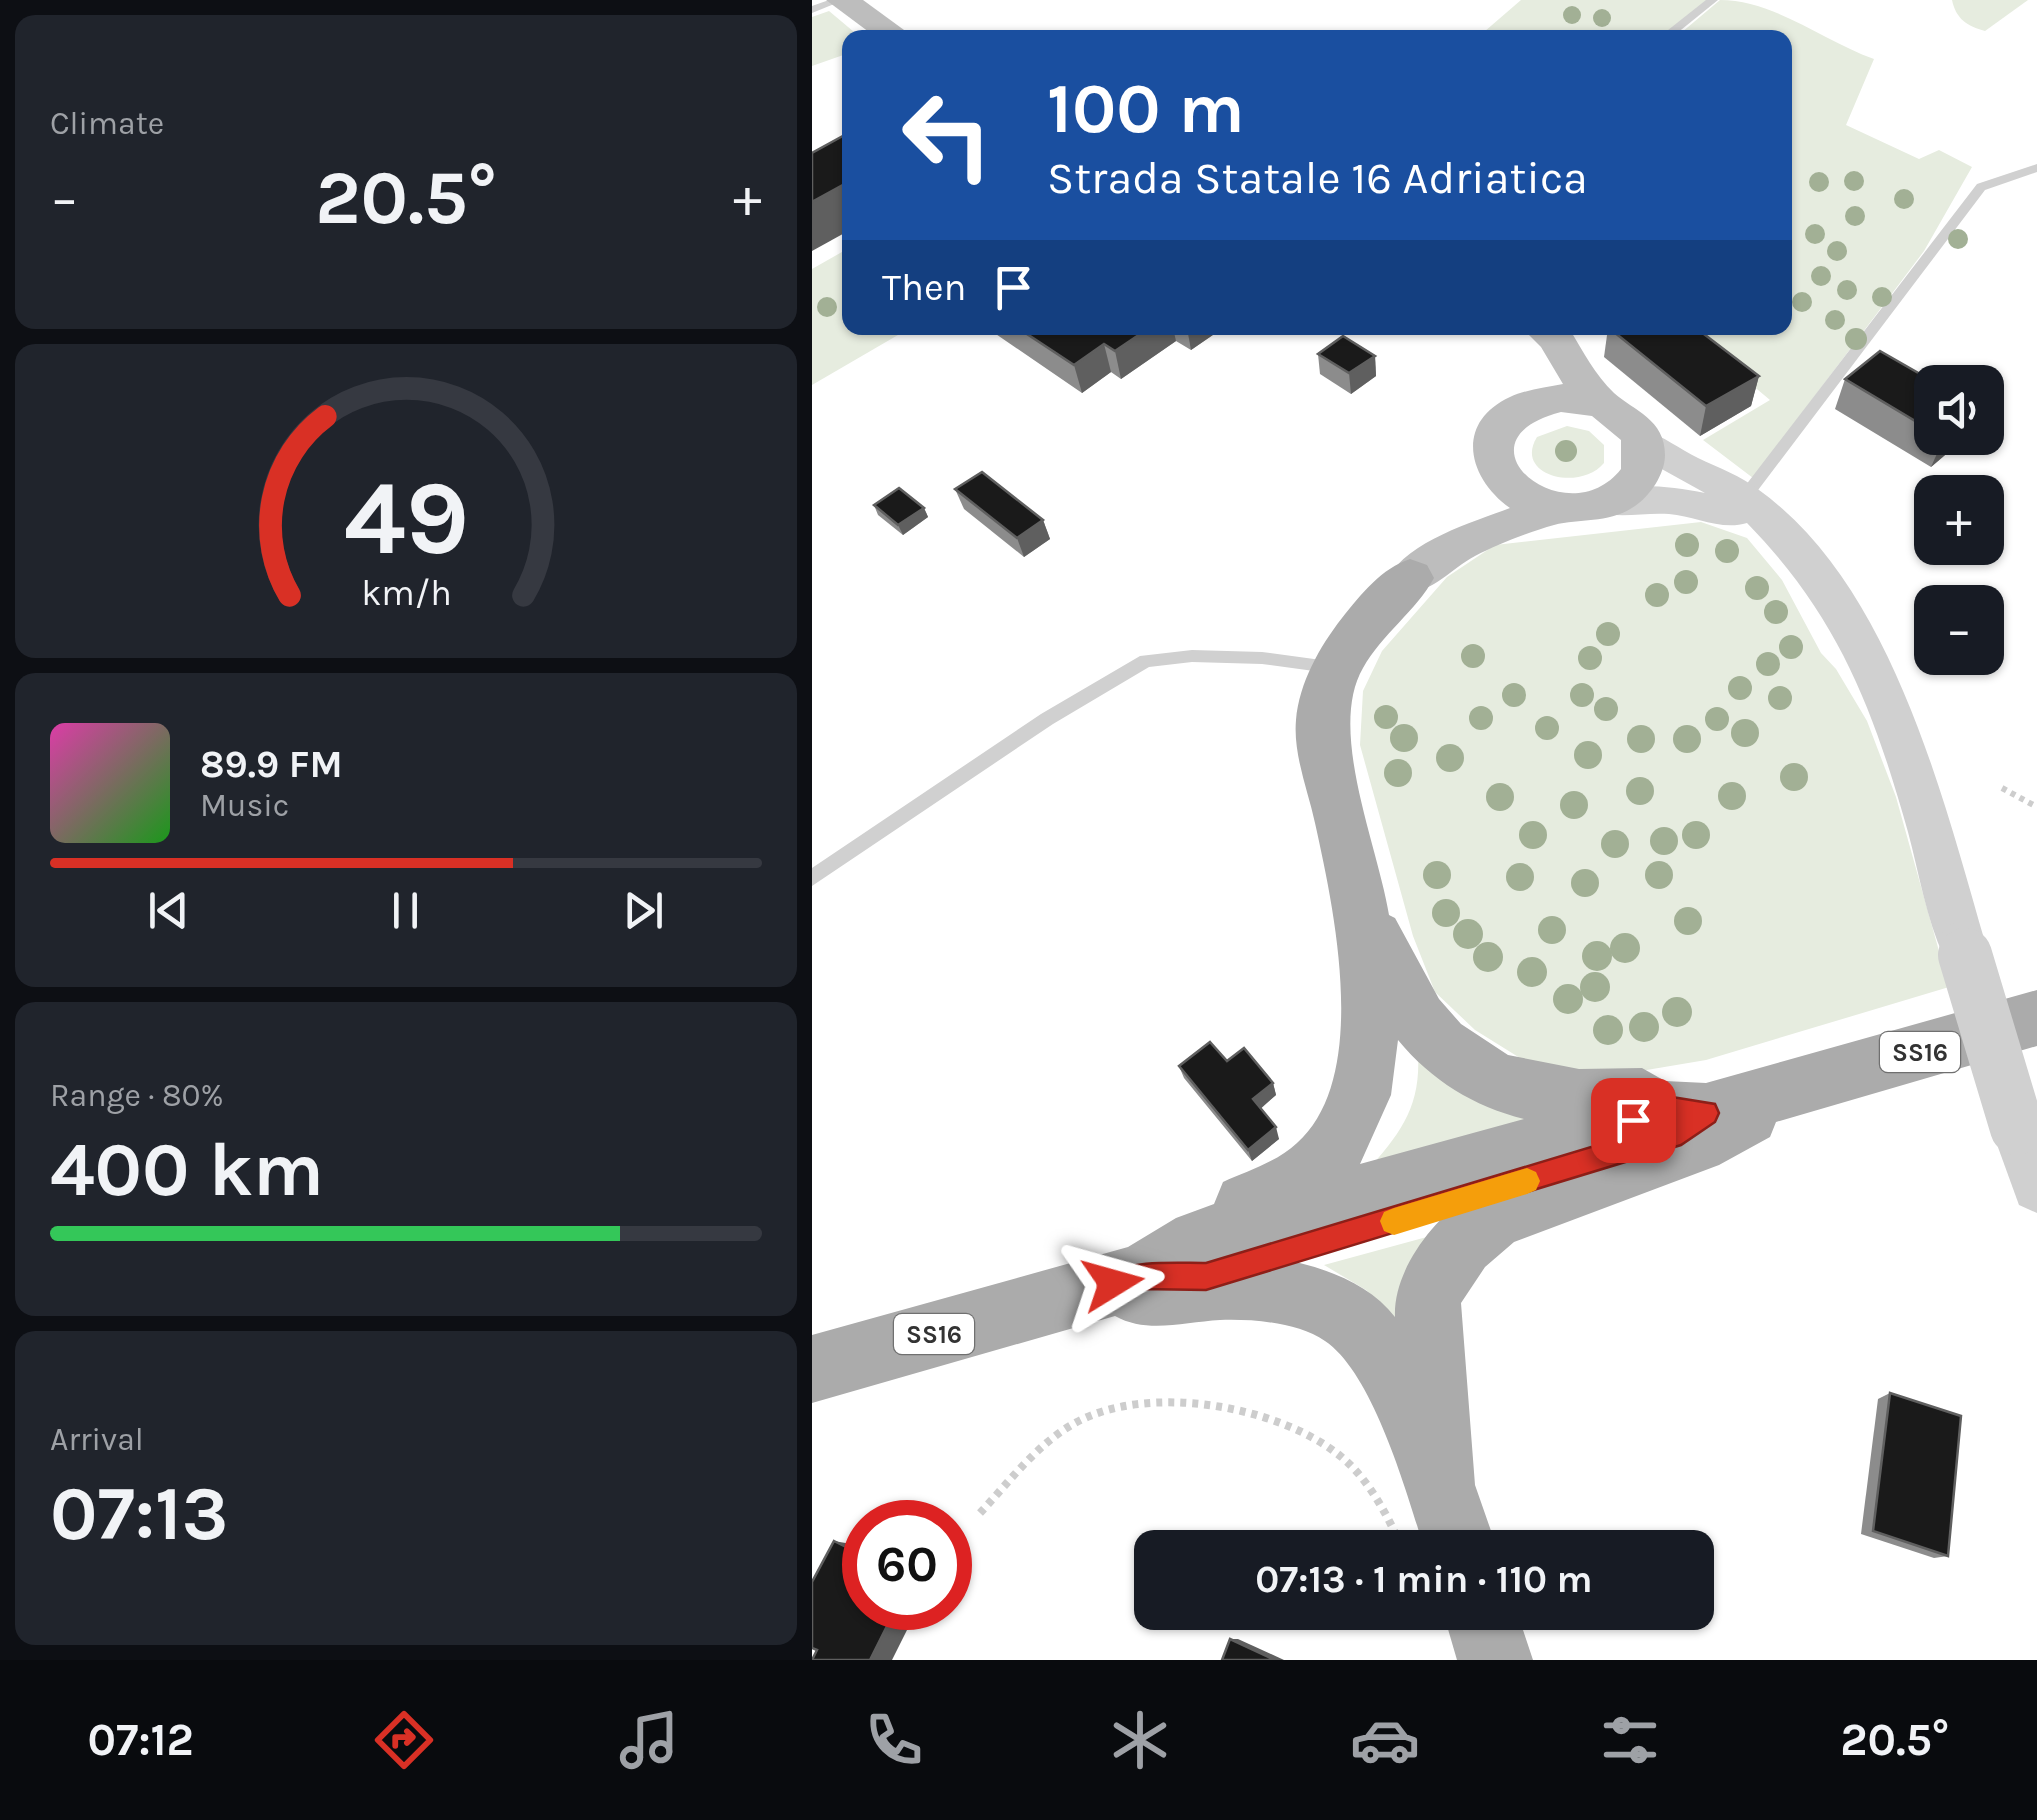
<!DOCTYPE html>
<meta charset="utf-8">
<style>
body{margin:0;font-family:Karla,sans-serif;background:#20242c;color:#f1f3f6;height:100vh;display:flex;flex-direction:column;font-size:38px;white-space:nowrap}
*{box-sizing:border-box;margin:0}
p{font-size:32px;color:#9ea1a6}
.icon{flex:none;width:55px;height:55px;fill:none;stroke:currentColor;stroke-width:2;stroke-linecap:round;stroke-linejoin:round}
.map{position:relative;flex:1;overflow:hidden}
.sheet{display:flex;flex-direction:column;gap:15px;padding:15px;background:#0d0f14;width:812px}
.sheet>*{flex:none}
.hud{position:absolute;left:30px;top:30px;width:950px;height:305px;border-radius:20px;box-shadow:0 2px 8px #0004;background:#1a4fa0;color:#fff;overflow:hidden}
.buttons{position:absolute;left:1102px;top:365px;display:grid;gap:20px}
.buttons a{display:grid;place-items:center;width:90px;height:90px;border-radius:20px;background:#171b24;box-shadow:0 2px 8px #0004;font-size:50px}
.speed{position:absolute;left:30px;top:1500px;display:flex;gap:20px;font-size:50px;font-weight:700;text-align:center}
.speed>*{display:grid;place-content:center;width:130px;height:130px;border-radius:50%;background:#171b24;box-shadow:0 2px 8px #0004;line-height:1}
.speed .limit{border:15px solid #d22;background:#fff;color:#111}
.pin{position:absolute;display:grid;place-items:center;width:85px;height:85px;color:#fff;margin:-42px;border-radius:20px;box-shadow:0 5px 15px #0006}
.me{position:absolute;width:110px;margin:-55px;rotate:82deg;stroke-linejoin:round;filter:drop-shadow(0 0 8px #0008)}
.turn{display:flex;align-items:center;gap:35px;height:210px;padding:0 40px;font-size:45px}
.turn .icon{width:130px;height:130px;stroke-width:2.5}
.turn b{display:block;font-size:70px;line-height:85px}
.then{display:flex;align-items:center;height:95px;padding:0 40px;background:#0003;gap:20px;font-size:38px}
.big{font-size:75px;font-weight:700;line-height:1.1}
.sheet .card{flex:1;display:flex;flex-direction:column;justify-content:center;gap:15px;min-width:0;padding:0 35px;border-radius:20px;background:#20242c}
.sheet .dial{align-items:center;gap:0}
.dial svg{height:260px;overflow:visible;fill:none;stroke:#363941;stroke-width:7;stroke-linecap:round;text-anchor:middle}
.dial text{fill:#f1f3f6;stroke:none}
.song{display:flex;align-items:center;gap:30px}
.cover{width:120px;height:120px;border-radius:15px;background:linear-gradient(135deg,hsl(320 70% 55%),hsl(120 70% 35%))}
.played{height:10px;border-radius:5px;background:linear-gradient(90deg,#d93025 65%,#363941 65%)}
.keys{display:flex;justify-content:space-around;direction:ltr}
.heat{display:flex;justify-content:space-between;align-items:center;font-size:55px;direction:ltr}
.charge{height:15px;border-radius:8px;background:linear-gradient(90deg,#34c759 80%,#363941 0)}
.trip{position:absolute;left:322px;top:1530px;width:580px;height:100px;border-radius:20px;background:#171b24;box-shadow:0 2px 8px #0004;font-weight:700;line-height:100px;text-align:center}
.dock{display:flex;height:160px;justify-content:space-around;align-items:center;background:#090b0e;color:#9ea1a6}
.dock .icon{width:70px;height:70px}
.dock .selected{color:#d93025}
.dock b{font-size:45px;color:#f1f3f6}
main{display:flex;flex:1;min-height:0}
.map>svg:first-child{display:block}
.green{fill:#e6ecdf}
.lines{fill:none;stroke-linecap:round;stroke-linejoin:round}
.path-far1{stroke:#cdcdcd;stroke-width:6;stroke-dasharray:5 5;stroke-linecap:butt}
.path{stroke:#cdcdcd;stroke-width:8;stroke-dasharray:6 6;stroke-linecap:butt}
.service{fill:#d0d0d0;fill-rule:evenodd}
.tertiary{fill:#d0d0d0;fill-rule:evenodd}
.secondary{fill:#bdbdbd;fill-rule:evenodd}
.primary{fill:#ababab;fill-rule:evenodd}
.tertiary-bridge-far1{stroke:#d0d0d0;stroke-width:41}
.tertiary-bridge{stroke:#d0d0d0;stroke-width:54}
.tree{fill:#a2b095}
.wall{fill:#8c8c8c}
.shaded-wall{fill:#5f5f5f}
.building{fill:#1a1a1a;stroke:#5f5f5f;stroke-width:2.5}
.route{fill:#d93025;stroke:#8d1f18;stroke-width:2.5}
.slow{fill:#f59e0b}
.labels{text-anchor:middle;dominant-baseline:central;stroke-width:10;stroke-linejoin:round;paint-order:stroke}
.shield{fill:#fff;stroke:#707070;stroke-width:2.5}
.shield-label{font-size:25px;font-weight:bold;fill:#333}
</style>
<main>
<section class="sheet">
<div class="card"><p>Climate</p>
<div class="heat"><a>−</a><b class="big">20.5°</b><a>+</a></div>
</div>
<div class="card dial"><svg viewBox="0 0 100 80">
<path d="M14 69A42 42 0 1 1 86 69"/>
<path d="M14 69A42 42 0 0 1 25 14" stroke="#d93025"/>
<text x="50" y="56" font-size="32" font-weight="700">49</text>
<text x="50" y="72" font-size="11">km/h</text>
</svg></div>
<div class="card">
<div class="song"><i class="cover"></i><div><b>89.9 FM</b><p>Music</p></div></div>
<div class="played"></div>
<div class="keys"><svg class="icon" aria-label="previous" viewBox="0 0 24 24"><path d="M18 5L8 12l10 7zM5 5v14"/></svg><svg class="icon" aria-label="pause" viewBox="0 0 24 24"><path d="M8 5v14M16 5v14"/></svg><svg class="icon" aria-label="next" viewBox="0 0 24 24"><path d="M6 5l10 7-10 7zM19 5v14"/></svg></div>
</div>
<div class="card"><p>Range · 80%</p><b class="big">400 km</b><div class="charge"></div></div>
<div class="card"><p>Arrival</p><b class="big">07:13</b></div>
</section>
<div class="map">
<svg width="1225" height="1660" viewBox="0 0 1225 1660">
<rect width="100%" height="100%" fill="#fff"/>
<!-- green -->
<g class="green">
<path d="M 709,0 L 898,0 L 849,37 L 665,38 Z"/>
<path d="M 908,0 C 962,0 1012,41 1062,59 L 1034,125 L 1107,159 L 1127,150 L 1160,167 L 1112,251 L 941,478 L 891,440 L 958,400 L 872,328 L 972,328 L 972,38 L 863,38 Z"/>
<path d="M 1140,0 L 1216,0 L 1173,31 C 1155,26 1144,19 1140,0 Z"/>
<path d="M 17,11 L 48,37 L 38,38 L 37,53 L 0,66 L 0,17 Z"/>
<path d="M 37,248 L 38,328 L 98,328 L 0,385 L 0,269 Z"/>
<path d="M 755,426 L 777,431 L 792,445 L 792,463 C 768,492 701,476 725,437 Z"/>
<path d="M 889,522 L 935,538 L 970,580 L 1009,653 L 1024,669 L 1055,721 L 1084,797 L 1137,987 L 894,1060 L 787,1078 L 721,1066 L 663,1030 L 623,992 L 601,936 L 548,745 L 551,691 L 570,651 L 635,577 L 683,545 Z"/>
<path d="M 606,1053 L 736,1117 L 554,1172 C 589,1133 609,1107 606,1053 Z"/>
<path d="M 644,1229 L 585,1320 L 554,1290 L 512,1265 Z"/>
</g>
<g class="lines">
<!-- path-far1 -->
<path class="path-far1" d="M 1190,788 L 1225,807"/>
<!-- path -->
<path class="path" d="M 168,1513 C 197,1482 225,1444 263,1423 C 335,1383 464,1405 527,1455 C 555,1477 573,1511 588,1543"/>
<!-- service -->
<g class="service">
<path d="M 17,0 L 32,0 L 0,13 L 0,6 Z"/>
<path d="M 894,0 L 906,0 L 859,38 L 846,38 Z"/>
<path d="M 1225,164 L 1225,172 L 1173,190 L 937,502 L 927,502 L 927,494 L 1165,184 Z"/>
<path d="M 380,650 L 450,652 L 524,662 L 532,668 L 524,674 L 450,664 L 380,662 L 337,667 L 241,724 L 0,886 L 0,868 L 229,714 L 328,656 Z"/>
</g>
<!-- tertiary -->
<g class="tertiary">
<path d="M 832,430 C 851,436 868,449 886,458 C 907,468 929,476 947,490 C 1079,585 1130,794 1173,942 L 1166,957 L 1149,963 L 1132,957 C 1114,918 1107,873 1096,832 C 1061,708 1026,616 935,523 C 909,531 883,516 857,514 C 833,512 809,519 785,512 L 780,502 L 785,492 C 820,482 858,486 893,493 L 819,452 L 813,443 L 819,434 Z"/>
<path d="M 1205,1103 L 1225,1114 L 1225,1213 L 1207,1205 L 1179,1128 L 1187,1110 Z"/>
</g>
<!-- secondary -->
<g class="secondary">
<path d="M 14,0 L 51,0 L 103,38 L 65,38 Z"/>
<path d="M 710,328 L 758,330 C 771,351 783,375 802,393 C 822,411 853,419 853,455 C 853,474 838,496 823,506 C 797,524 769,518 742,525 C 717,532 686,544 663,556 C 635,571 616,600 582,590 L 576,578 C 596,541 661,522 698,508 C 656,478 642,423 698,397 C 713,390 734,387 751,384 L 729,347 ZM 749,412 L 780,416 L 809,440 L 809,469 C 755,538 636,441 749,412 Z"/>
</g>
<!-- primary -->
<g class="primary">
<path d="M 598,559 L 615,565 L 622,578 C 604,611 570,634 551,668 C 515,730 566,846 577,915 L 583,918 L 627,999 L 649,1024 L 696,1055 L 767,1069 L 830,1068 L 853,1081 L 894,1083 L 1225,990 L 1225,1046 L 964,1122 L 958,1137 L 907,1165 L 702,1242 L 673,1267 L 649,1303 L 663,1485 L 685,1548 L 612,1548 C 595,1493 561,1373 513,1341 C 485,1322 441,1319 408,1320 C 372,1322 335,1334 303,1316 L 0,1403 L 0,1335 L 316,1247 L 364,1218 L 402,1204 L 411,1182 C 435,1171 465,1162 485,1143 C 559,1077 522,909 503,823 C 496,790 481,755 484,720 C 487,683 508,646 530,618 C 549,594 570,568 598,559 ZM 586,1040 C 620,1081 661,1106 712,1119 L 548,1164 L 579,1095 ZM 655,1197 C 619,1222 581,1272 583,1317 C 553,1278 497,1262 449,1256 Z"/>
<path d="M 631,1612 L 705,1612 L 721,1660 L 645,1660 Z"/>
</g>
<!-- tertiary-bridge-far1 -->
<path class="tertiary-bridge-far1" d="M 1149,942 L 1154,958"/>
<!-- tertiary-bridge -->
<path class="tertiary-bridge" d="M 1153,955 L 1205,1128"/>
</g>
<!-- trees -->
<g class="tree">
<circle cx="760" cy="15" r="9"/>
<circle cx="790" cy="18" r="9"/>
<circle cx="1042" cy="181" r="10"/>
<circle cx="1007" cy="182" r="10"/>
<circle cx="1092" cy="199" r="10"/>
<circle cx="1043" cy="216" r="10"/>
<circle cx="1003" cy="234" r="10"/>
<circle cx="1146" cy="239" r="10"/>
<circle cx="1025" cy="251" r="10"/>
<circle cx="1009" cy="276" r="10"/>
<circle cx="1035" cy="290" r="10"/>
<circle cx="1070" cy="297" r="10"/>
<circle cx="990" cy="302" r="10"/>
<circle cx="15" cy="307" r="10"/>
<circle cx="1023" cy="320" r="10"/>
<circle cx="1044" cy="339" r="11"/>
<circle cx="754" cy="451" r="11"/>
<circle cx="875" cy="545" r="12"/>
<circle cx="915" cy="551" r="12"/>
<circle cx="874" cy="582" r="12"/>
<circle cx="945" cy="588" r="12"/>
<circle cx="845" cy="595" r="12"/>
<circle cx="964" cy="612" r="12"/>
<circle cx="796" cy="634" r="12"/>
<circle cx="979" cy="647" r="12"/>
<circle cx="661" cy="656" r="12"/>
<circle cx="778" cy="658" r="12"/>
<circle cx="956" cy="664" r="12"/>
<circle cx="928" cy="688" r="12"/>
<circle cx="702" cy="695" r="12"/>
<circle cx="770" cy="695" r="12"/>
<circle cx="968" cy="698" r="12"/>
<circle cx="794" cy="709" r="12"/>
<circle cx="574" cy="717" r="12"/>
<circle cx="669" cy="718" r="12"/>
<circle cx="905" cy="719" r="12"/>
<circle cx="735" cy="728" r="12"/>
<circle cx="933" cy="733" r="14"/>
<circle cx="592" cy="738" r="14"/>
<circle cx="829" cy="739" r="14"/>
<circle cx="875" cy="739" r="14"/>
<circle cx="776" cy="755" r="14"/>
<circle cx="638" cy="758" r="14"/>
<circle cx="586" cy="773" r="14"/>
<circle cx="982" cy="777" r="14"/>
<circle cx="828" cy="791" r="14"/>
<circle cx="920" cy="796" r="14"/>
<circle cx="688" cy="797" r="14"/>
<circle cx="762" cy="805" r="14"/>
<circle cx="721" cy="835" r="14"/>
<circle cx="884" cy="835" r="14"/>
<circle cx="852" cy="841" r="14"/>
<circle cx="803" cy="844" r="14"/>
<circle cx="625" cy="875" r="14"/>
<circle cx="847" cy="875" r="14"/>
<circle cx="708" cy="877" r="14"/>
<circle cx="773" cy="883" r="14"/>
<circle cx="634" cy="913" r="14"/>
<circle cx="876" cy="921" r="14"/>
<circle cx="740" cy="930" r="14"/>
<circle cx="656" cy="934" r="15"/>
<circle cx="813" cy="948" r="15"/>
<circle cx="785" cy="956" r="15"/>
<circle cx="676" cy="957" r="15"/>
<circle cx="720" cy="972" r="15"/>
<circle cx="783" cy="987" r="15"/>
<circle cx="756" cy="999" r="15"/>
<circle cx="865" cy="1012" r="15"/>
<circle cx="832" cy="1027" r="15"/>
<circle cx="796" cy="1030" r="15"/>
</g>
<!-- wall -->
<g class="wall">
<path d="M 177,328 L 411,328 L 379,350 L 364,341 L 309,379 L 299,372 L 270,393 L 178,330 Z"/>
<path d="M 796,328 L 947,376 L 939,406 L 888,436 L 792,357 Z"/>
<path d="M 506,354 L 563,356 L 564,376 L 539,394 L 508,374 Z"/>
<path d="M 1033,379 L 1120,382 L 1120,438 L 1153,438 L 1119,467 L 1023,409 Z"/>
<path d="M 143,489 L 231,520 L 238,539 L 212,557 L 152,509 Z"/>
<path d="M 62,505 L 112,508 L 116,517 L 91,535 L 66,515 Z"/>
<path d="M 415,1061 L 461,1083 L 464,1095 L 448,1108 L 467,1139 L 440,1161 L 372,1078 L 367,1066 Z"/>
<path d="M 1078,1393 L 1136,1556 L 1122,1558 L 1049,1534 L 1066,1399 Z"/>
</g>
<!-- shaded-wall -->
<g class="shaded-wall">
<path d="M 38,181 L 38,230 L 0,251 L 0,202 Z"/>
<path d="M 337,328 L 361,328 L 364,341 L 309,379 L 303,351 Z"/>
<path d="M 375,328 L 411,328 L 379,350 Z"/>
<path d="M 292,344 L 299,372 L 270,393 L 262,365 Z"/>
<path d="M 563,356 L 564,376 L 539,394 L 537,373 Z"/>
<path d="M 947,376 L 939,406 L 888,436 L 894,406 Z"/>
<path d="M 1132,438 L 1153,438 L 1119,467 Z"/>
<path d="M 112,508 L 116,517 L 91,535 L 86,525 Z"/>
<path d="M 231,520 L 238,539 L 212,557 L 205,538 Z"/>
<path d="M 461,1083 L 464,1095 L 445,1112 L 441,1099 Z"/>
<path d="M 464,1127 L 467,1139 L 440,1161 L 436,1150 Z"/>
<path d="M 22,1541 L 45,1545 L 52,1548 L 52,1556 Z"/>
<path d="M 84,1608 L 106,1608 L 80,1660 L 58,1660 Z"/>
<path d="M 418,1639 L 426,1639 L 472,1660 L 463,1660 Z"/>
</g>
<!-- building -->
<g class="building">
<path d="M 38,132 L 38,181 L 0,202 L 0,153 Z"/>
<path d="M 206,328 L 337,328 L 303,351 L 292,344 L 262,365 Z"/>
<path d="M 797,328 L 884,328 L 947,376 L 894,406 Z"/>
<path d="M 531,336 L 563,356 L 537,373 L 506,354 Z"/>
<path d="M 1068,351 L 1122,382 L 1120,382 L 1120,431 L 1033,379 Z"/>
<path d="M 170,472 L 231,520 L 205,538 L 143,489 Z"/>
<path d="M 87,488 L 112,508 L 86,525 L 62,505 Z"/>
<path d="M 398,1042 L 415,1061 L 432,1048 L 461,1083 L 441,1099 L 464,1127 L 436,1150 L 367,1066 Z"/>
<path d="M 1078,1393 L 1149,1416 L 1136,1556 L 1061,1531 Z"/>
<path d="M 22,1541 L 52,1556 L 52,1608 L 84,1608 L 58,1660 L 0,1660 L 5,1650 L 0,1648 L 0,1582 Z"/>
<path d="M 418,1639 L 463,1660 L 410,1660 Z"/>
</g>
<!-- route -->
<path class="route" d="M 860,1097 L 903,1104 L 907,1113 L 903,1122 L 869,1145 L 394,1290 L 329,1289 L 301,1297 L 291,1293 L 287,1283 L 291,1274 C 325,1260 358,1263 394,1263 L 862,1122 L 821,1132 L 812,1129 L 808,1120 L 812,1111 Z"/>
<!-- slow -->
<path class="slow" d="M 715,1168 L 724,1172 L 728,1181 L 724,1190 L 715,1194 L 582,1235 L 572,1231 L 568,1221 L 572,1212 L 582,1208 Z"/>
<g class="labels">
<!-- shield labels -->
<g class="shield">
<rect x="1068" y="1032" width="80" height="40" rx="8"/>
<rect x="82" y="1314" width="80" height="40" rx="8"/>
</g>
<g class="shield-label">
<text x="1108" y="1052">SS16</text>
<text x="122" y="1334">SS16</text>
</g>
</g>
</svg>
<div class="buttons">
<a><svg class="icon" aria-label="sound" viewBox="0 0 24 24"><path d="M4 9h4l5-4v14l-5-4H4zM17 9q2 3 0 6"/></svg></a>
<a>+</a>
<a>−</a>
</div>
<div class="speed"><div class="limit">60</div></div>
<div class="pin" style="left:821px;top:1120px;background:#d93025"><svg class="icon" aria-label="arrive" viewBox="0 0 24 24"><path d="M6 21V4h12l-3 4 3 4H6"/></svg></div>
<svg class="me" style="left:301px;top:1283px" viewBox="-20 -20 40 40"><path d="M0-17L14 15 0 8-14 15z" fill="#d93025" stroke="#fff" stroke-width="4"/></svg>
<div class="trip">07:13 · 1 min · 110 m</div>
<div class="hud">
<div class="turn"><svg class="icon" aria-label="left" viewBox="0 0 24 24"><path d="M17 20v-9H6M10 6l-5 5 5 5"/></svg><div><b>100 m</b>Strada Statale 16 Adriatica</div></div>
<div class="then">Then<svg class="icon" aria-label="arrive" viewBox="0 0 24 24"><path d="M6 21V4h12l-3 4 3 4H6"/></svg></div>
</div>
</div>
</main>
<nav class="dock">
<b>07:12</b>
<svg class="icon selected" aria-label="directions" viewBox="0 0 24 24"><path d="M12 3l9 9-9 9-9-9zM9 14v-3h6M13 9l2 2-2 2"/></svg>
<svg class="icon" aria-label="music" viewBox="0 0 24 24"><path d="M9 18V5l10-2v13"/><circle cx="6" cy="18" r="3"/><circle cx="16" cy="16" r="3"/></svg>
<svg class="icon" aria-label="phone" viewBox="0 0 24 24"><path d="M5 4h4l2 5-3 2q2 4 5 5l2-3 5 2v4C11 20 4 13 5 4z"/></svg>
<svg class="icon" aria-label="climate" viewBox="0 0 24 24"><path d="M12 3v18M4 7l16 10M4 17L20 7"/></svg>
<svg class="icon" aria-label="car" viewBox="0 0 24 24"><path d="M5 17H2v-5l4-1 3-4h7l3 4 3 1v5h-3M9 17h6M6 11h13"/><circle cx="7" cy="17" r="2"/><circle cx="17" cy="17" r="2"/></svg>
<svg class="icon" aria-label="filters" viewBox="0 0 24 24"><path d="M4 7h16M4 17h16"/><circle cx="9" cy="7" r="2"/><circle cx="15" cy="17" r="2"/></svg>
<b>20.5°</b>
</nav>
